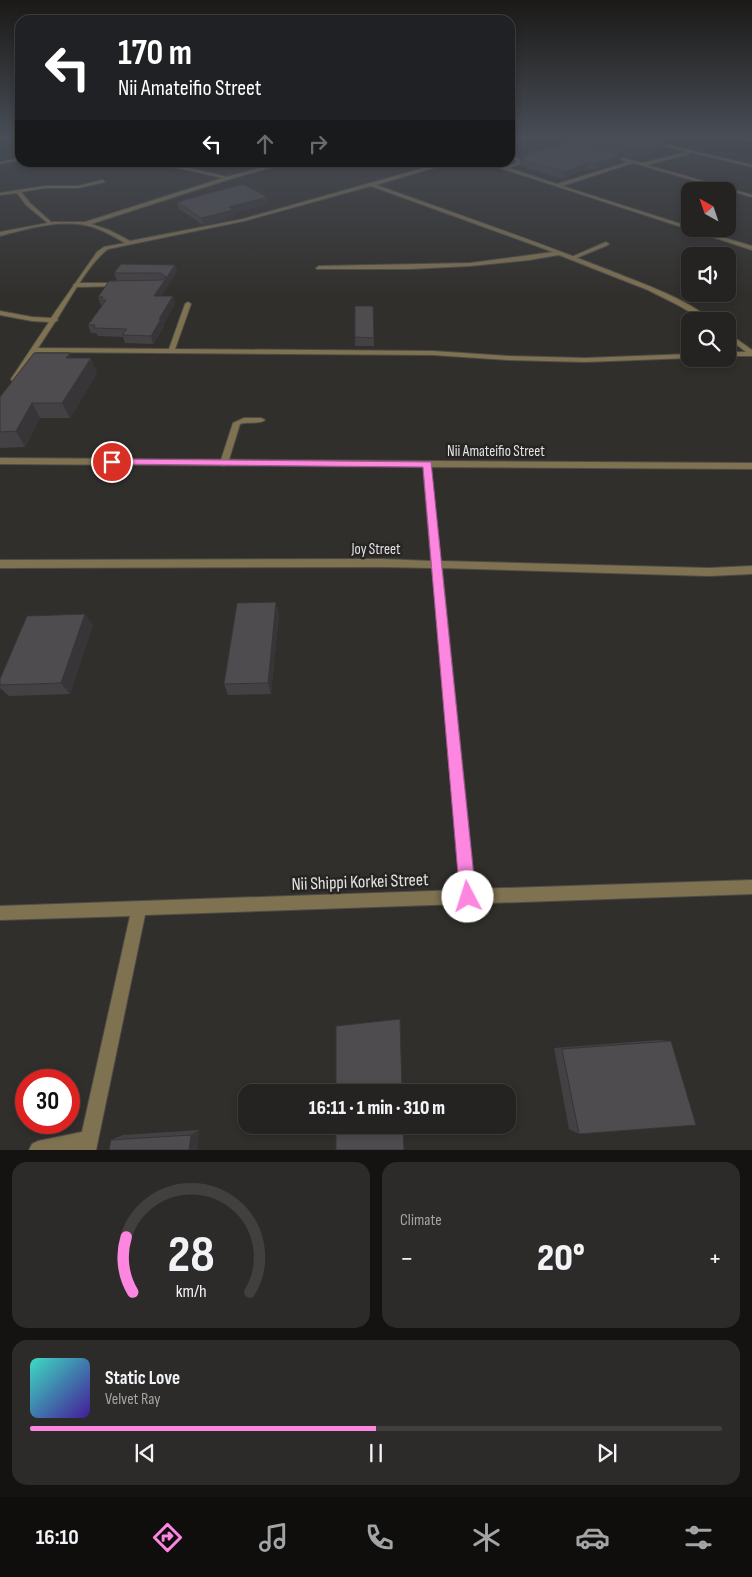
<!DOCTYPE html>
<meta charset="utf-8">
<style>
body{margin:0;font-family:"Sofia Sans Condensed",sans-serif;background:#2d2b2a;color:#f1f3f6;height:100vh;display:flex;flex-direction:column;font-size:19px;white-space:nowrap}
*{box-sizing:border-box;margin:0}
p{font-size:16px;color:#a3a4a5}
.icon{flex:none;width:28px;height:28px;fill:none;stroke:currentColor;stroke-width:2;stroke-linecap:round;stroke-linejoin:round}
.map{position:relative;height:1150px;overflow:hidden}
.panel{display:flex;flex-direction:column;gap:12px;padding:12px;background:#141312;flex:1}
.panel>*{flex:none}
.hud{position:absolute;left:15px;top:15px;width:500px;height:152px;border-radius:15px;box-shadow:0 2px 8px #0003,0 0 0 1px #42403f;background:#202124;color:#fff;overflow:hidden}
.needle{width:32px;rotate:320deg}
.tools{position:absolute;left:681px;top:182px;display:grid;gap:10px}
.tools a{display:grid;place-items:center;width:55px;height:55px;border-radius:10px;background:#252321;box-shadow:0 2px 8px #0003,0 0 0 1px #42403f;font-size:25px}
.speed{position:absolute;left:15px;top:1069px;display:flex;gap:10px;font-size:25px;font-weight:700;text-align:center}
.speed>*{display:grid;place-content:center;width:65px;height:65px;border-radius:50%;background:#252321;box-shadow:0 2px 8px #0003,0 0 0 1px #42403f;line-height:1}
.speed .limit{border:8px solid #d22;background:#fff;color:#111}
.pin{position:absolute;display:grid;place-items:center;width:42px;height:42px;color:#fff;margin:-21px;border:2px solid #fff;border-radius:50%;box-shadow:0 1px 5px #0007}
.me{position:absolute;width:55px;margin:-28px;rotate:355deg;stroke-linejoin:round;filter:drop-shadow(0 0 4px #0008)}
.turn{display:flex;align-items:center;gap:18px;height:105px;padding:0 20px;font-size:22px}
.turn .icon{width:65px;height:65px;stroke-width:2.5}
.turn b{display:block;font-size:35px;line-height:42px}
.lanes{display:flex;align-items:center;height:48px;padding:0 20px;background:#0003;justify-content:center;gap:25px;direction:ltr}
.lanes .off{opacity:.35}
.big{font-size:38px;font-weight:800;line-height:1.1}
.panel .card{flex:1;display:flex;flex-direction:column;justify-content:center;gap:8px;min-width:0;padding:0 18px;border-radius:15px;background:#2d2b2a}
.panel .dial{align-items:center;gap:0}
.dial svg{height:130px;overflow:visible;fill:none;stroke:#42403f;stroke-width:7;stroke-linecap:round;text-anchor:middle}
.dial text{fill:#f1f3f6;stroke:none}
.song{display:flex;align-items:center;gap:15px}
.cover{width:60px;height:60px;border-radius:8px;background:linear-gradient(135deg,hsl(170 70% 55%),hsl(260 70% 35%))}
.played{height:5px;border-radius:2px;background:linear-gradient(90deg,#fd86e1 50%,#42403f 50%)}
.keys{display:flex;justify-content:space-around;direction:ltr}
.heat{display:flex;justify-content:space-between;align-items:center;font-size:28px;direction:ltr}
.panel .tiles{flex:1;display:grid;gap:12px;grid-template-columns:1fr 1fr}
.card:last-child{grid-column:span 2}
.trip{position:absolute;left:238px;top:1084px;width:278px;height:50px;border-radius:15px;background:#252321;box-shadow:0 2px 8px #0003,0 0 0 1px #42403f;font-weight:800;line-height:50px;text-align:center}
.tab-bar{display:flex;height:80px;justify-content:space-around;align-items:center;background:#0f0e0d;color:#a3a4a5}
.tab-bar .icon{width:35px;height:35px}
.tab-bar .active{color:#fd86e1}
.tab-bar b{font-size:22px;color:#f1f3f6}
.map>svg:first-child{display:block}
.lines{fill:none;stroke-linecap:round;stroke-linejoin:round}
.lane-casing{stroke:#4e4c49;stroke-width:2}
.street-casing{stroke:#4e4c49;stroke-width:2}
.lane{fill:#7f7251;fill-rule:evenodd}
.street{fill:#7f7251;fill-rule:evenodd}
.wall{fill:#444144}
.shaded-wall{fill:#373537}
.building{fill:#4f4c4f;stroke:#373537}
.route{fill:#fd86e1;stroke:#a45792}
.labels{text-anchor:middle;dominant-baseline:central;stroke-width:5;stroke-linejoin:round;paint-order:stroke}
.street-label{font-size:15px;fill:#e5e3e2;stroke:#272523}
.near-street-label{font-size:18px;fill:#e5e3e2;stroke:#272523}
</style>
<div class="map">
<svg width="752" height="1150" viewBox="0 0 752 1150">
<rect width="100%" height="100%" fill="#312f2c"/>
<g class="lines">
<!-- lane casing -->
<g class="lane-casing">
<g id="lane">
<path d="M 510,154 L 524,162 L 504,170 L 504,168 L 519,162 L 510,157 Z"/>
<path d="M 103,180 L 105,182 L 78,188 L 45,188 L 21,192 L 30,203 L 51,222 L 49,224 L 26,205 L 17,193 L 0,195 L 0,193 L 45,186 L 78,186 Z"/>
<path d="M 606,242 L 609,244 L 608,245 L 574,259 L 569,258 Z"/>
<path d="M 120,283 L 122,284 L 122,286 L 76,287 L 73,285 L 76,283 Z"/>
<path d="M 244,418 L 261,418 L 265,420 C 258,425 248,421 240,424 L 228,463 L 224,466 L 221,465 L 220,463 L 233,423 Z"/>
</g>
</g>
<!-- street casing -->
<g class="street-casing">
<g id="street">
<path d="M 562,137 L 567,137 L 586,146 L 583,147 Z"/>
<path d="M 629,137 L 635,137 L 752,165 L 752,167 L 689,152 L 689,154 L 647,165 L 752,195 L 752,197 L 633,163 L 562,186 L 690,227 L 690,229 L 695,229 L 752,246 L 752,250 L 482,162 L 490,162 L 557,184 L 628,162 L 608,156 L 608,154 L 642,163 L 688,152 Z"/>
<path d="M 731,137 L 752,140 L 752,142 L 733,138 Z"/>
<path d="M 20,158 L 20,160 L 0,164 L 0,162 Z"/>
<path d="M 152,162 L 162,162 L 227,177 L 282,162 L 291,162 L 230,179 L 91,224 L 109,230 L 130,241 L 243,219 L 445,162 L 453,162 L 376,185 C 454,213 533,240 611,271 C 641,283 688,299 712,321 L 705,321 L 678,305 L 648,290 L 559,255 L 529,260 L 470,266 L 410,269 L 317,269 L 316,268 L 319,266 L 470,263 L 553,252 L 371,186 L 244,221 L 108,249 C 89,263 70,299 57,319 L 58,320 L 55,322 L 38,348 L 169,349 L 185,304 L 188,302 L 191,304 L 175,349 L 433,351 L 508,356 L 585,358 L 690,354 L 690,358 L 585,362 L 508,360 L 433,355 L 36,352 L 18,381 L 12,381 L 11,379 L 49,322 L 32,321 L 0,315 L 0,311 L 32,317 L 51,318 L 97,252 L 104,247 L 125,243 C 115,237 104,231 93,227 C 63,218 29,228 0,236 L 0,232 L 53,222 L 85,222 L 223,178 Z"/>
<path d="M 728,333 L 752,350 L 752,356 L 728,356 L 728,352 L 746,352 L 728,338 Z"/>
<path d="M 0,458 L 752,463 L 752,469 L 431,467 L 441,561 L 709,568 L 752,566 L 752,574 L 709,576 L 442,568 L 475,889 L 752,880 L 752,894 L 145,915 L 96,1150 L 29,1150 L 32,1144 L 38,1141 L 82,1132 L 130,916 L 0,920 L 0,906 L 460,890 L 432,568 L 383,567 L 0,568 L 0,560 L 383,559 L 431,561 L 423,467 L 0,464 Z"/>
</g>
</g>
<!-- lane -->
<use href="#lane" class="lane"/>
<!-- street -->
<use href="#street" class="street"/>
</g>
<!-- wall -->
<g class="wall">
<path d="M 569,137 L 645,137 L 665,149 L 641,157 L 636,156 L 631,158 L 622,155 L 620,161 L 596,169 L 586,169 L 563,179 L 519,166 L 520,159 L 577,140 Z"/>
<path d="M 177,202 L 268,204 L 234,213 L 235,217 L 203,225 L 179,209 Z"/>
<path d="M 175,265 L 177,272 L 161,296 L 173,296 L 175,304 L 163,325 L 164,327 L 153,344 L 125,343 L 123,337 L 98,336 L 96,333 L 91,333 L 88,325 L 103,305 L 101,305 L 98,297 L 117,281 L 114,273 Z"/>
<path d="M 373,306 L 374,346 L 355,346 L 355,337 Z"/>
<path d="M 72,358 L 97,373 L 70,418 L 40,418 L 25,447 L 0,448 L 0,397 Z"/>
<path d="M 279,614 L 271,694 L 228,695 L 224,684 Z"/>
<path d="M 93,625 L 70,694 L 9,696 L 0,688 L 0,685 Z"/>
<path d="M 659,1040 L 671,1041 L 579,1134 L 569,1129 L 554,1048 Z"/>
<path d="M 199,1130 L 197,1150 L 109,1150 L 111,1140 L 123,1135 Z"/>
</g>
<!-- shaded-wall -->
<g class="shaded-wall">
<path d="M 667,143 L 665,149 L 641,157 L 643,151 Z"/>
<path d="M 638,149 L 636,156 L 631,158 L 633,151 Z"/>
<path d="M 622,155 L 620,161 L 596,169 L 598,163 Z"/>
<path d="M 587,163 L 586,169 L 563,179 L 565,172 Z"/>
<path d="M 267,197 L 268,204 L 234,213 L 235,217 L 203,225 L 201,218 L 229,207 Z"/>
<path d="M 175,265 L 177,272 L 156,304 L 154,296 Z"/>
<path d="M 173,296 L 175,304 L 163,325 L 164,327 L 153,344 L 151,336 L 159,319 Z"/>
<path d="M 70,353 L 76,368 L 66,358 Z"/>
<path d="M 91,358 L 97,373 L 70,418 L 62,403 Z"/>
<path d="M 32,403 L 40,418 L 25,447 L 16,431 Z"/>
<path d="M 276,602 L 279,614 L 271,694 L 268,683 Z"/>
<path d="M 85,614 L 93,625 L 70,694 L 61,683 Z"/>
<path d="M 199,1130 L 197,1150 L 189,1150 L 191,1135 Z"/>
</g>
<!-- building -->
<g class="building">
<path d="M 587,137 L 645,137 L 667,143 L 643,151 L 638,149 L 633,151 L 607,144 Z"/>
<path d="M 579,139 L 622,155 L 598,163 L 587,163 L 565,172 L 520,159 L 526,157 L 526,154 Z"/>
<path d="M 243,184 L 267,197 L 229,207 L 233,210 L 201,218 L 177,202 Z"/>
<path d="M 121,264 L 175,265 L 154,296 L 173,296 L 159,319 L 161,319 L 151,336 L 122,335 L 127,329 L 94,328 L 95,325 L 88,325 L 106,300 L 101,300 L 103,297 L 98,297 L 109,281 L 163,280 L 166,277 L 161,273 L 114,273 Z"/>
<path d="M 355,306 L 373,306 L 374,338 L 355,337 Z"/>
<path d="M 34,353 L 70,353 L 66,358 L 91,358 L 62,403 L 32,403 L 16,431 L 0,432 L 0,397 Z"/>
<path d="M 276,602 L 268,683 L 224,684 L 237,603 Z"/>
<path d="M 85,614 L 61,683 L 0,685 L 0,679 L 27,616 Z"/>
<path d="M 400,1019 L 402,1092 L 336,1092 L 336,1026 Z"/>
<path d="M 671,1041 L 696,1125 L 579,1134 L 562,1049 Z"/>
<path d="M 336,1125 L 403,1125 L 404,1150 L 336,1150 Z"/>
<path d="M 191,1135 L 189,1150 L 109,1150 L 111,1140 Z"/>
</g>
<!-- sky -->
<linearGradient id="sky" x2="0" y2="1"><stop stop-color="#1b1a18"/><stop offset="0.46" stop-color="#484d56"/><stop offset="1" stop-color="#484d56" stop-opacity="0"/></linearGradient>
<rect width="752" height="298" fill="url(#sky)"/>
<!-- route -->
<path class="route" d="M 112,459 L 431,462 L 476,897 L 474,903 L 468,906 L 462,903 L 460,897 L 423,467 L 108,464 L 107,462 Z"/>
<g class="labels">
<!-- street labels -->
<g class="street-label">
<text x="496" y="451">Nii Amateifio Street</text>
<text x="376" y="549">Joy Street</text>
</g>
<!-- near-street labels -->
<g class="near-street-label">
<text transform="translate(360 882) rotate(-2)">Nii Shippi Korkei Street</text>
</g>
</g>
</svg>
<div class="tools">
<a><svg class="needle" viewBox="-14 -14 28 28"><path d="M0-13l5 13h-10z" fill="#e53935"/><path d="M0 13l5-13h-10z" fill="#a3a4a5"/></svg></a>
<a><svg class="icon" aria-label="sound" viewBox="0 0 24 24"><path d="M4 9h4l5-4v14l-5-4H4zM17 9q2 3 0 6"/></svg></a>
<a><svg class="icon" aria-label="search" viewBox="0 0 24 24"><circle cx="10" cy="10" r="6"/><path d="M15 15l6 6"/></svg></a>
</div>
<div class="speed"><div class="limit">30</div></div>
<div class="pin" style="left:112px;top:462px;background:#d93025"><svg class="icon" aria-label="arrive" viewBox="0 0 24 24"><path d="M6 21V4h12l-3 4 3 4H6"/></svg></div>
<svg class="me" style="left:468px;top:897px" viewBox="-20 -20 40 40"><circle r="19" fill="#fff"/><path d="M0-13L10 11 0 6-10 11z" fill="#fd86e1"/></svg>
<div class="trip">16:11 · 1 min · 310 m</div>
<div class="hud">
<div class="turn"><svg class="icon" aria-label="left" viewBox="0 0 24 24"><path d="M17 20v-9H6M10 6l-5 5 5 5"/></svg><div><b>170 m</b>Nii Amateifio Street</div></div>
<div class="lanes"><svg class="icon" aria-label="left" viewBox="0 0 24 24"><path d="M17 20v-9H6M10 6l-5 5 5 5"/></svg><svg class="icon off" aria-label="ahead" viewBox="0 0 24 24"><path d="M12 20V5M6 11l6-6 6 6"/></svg><svg class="icon off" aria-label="right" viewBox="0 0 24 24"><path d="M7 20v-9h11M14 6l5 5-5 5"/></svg></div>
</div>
</div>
<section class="panel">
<div class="tiles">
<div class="card dial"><svg viewBox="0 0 100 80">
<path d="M14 69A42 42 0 1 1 86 69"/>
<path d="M14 69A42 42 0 0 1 10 35" stroke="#fd86e1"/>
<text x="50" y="56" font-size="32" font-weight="700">28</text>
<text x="50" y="72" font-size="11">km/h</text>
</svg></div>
<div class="card"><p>Climate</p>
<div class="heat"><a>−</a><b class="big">20°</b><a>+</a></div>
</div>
<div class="card">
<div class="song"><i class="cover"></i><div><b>Static Love</b><p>Velvet Ray</p></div></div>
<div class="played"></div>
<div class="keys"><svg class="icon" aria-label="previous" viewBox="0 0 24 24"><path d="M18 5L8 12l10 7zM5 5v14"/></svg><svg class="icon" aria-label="pause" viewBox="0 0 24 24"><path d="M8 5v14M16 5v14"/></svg><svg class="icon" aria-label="next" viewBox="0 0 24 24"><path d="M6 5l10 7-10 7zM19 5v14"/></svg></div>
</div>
</div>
</section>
<nav class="tab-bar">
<b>16:10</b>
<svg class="icon active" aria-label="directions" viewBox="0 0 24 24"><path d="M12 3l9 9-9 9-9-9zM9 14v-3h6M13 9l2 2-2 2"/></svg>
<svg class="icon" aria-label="music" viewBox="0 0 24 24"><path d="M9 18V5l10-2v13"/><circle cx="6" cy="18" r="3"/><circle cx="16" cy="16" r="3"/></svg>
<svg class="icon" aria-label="phone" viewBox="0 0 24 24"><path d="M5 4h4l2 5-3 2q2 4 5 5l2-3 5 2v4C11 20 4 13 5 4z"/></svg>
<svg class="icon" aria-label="climate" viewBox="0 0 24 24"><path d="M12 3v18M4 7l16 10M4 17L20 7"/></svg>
<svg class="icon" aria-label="car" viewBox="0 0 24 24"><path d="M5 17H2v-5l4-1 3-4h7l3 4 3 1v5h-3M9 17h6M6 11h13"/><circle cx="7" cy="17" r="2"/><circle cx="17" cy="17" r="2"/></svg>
<svg class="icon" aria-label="filters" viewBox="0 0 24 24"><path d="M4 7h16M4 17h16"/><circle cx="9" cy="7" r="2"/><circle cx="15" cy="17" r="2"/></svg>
</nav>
